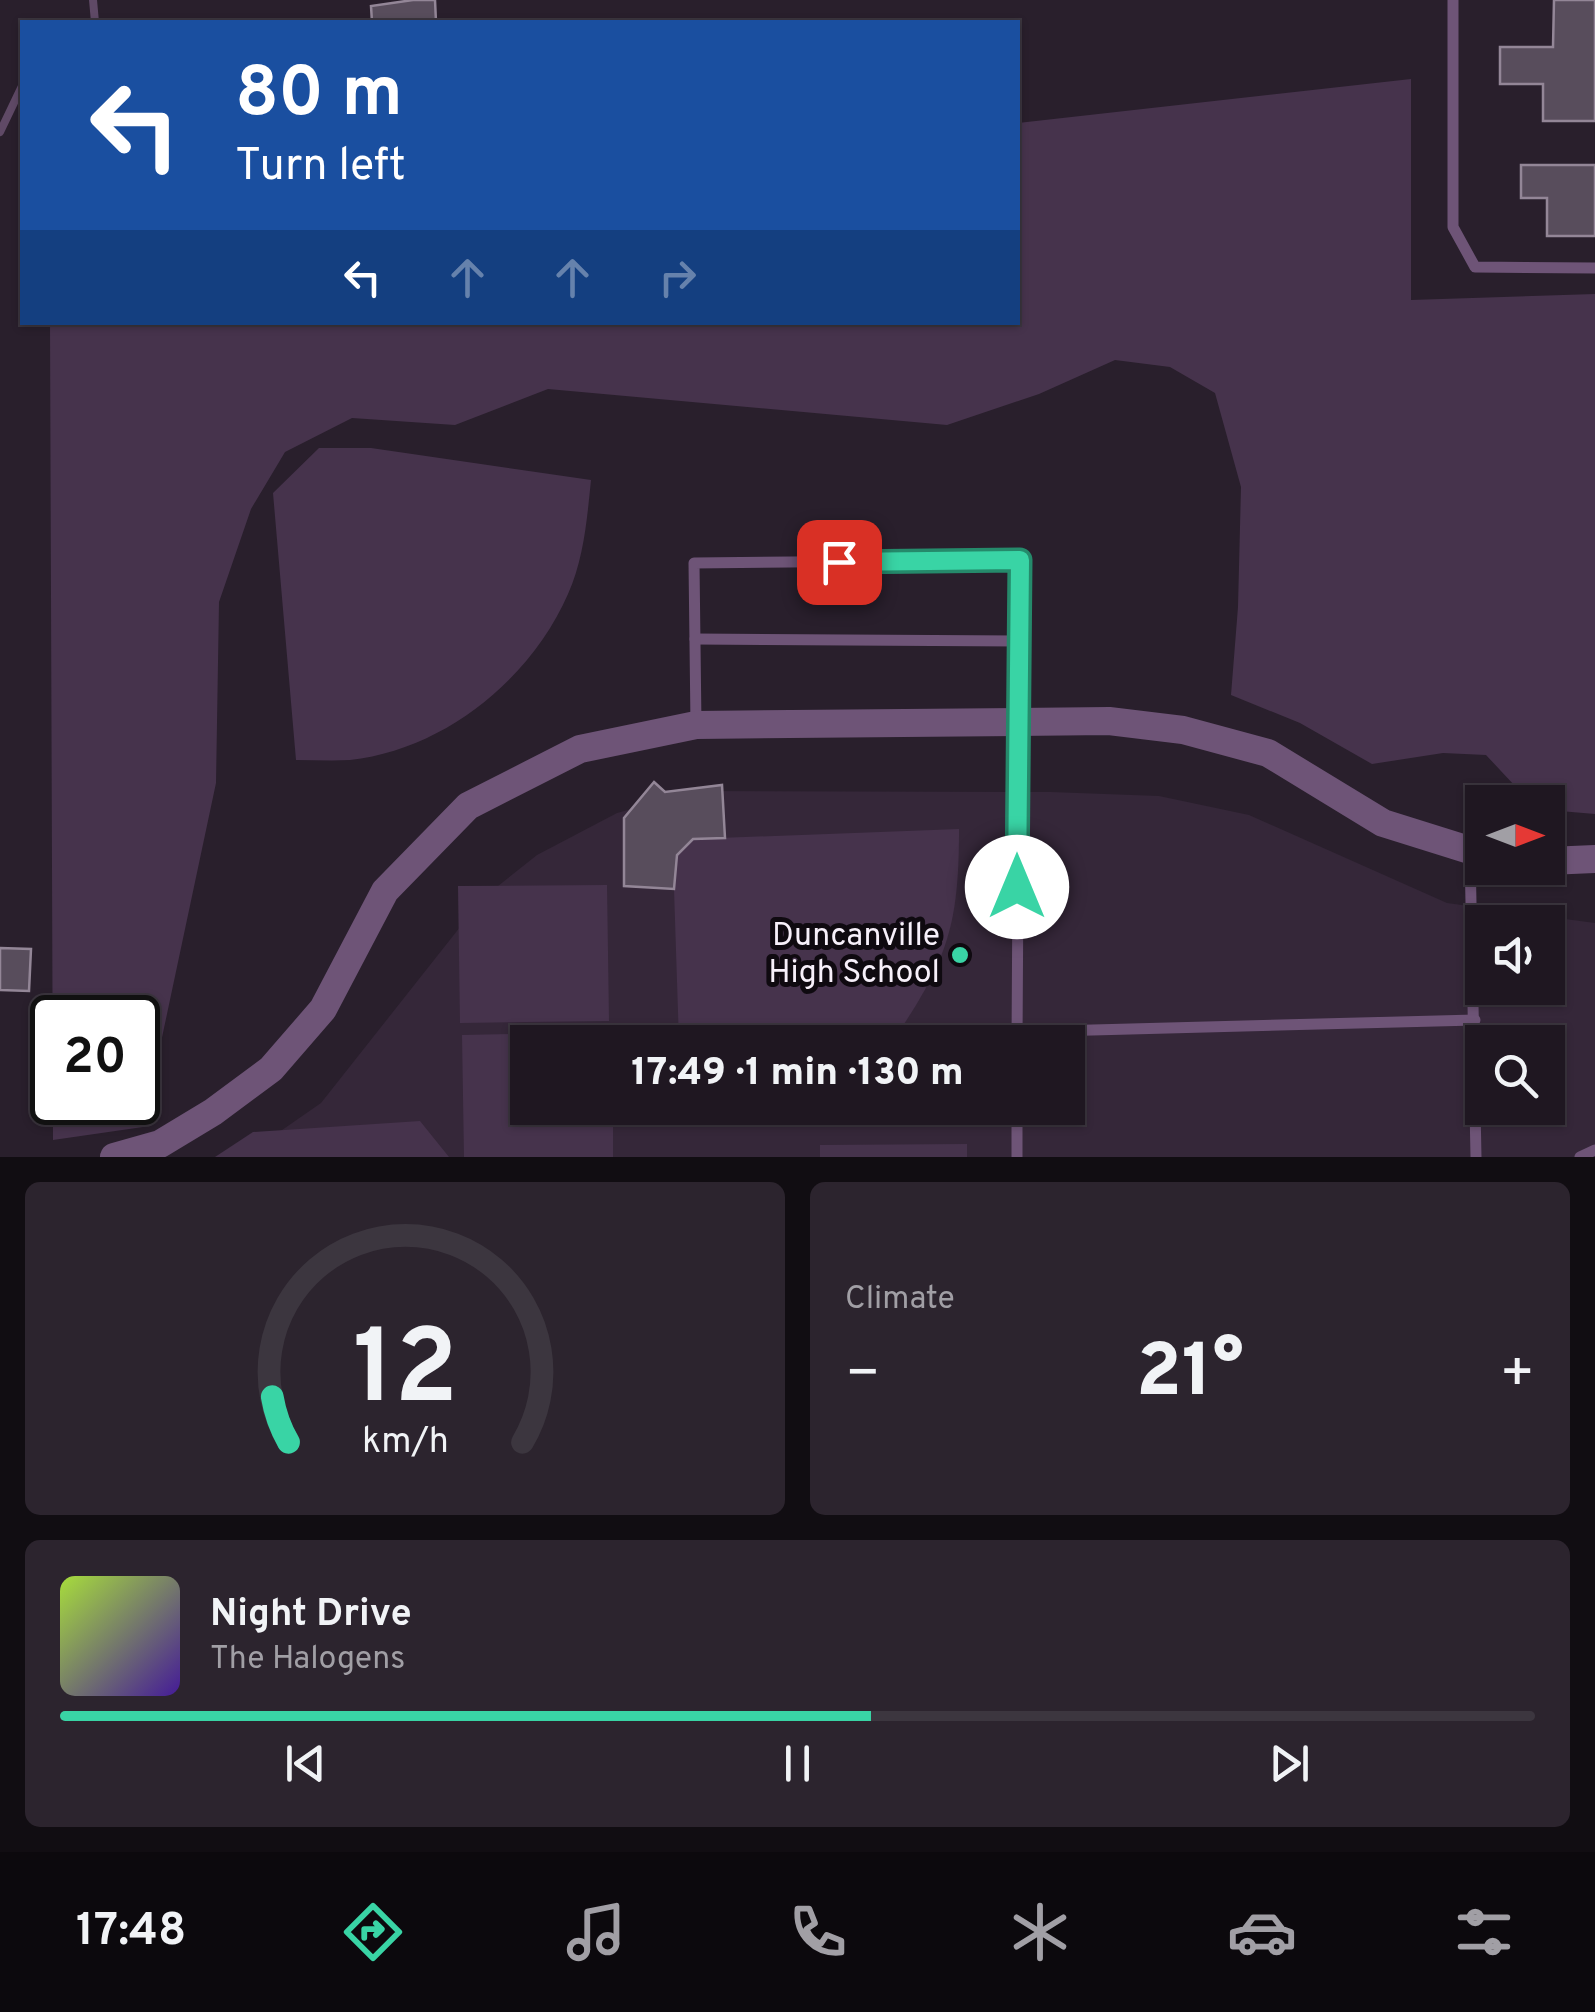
<!DOCTYPE html>
<meta charset="utf-8">
<style>
body{margin:0;font-family:Overpass,sans-serif;background:#2c242e;color:#f1f3f6;height:100vh;display:flex;flex-direction:column;font-size:38px;white-space:nowrap}
*{box-sizing:border-box;margin:0}
p{font-size:32px;color:#a19fa5}
.icon{flex:none;width:55px;height:55px;fill:none;stroke:currentColor;stroke-width:2;stroke-linecap:round;stroke-linejoin:round}
.map{position:relative;height:1157px;overflow:hidden}
.side{display:flex;flex-direction:column;gap:25px;padding:25px;background:#110d12;flex:1}
.side>*{flex:none}
.banner{position:absolute;left:20px;top:20px;width:1000px;height:305px;border-radius:0px;box-shadow:0 2px 8px #0004,0 0 0 2px #3c363f;background:#1a4fa0;color:#fff;overflow:hidden}
.needle{width:65px;rotate:90deg}
.tools{position:absolute;left:1465px;top:785px;display:grid;gap:20px}
.tools a{display:grid;place-items:center;width:100px;height:100px;border-radius:0px;background:#1f1721;box-shadow:0 2px 8px #0004,0 0 0 2px #3c363f;font-size:50px}
.speed{position:absolute;left:30px;top:995px;display:flex;gap:20px;font-size:50px;font-weight:700;text-align:center}
.speed>*{display:grid;place-content:center;width:130px;height:130px;border-radius:50%;background:#1f1721;box-shadow:0 2px 8px #0004,0 0 0 2px #3c363f;line-height:1}
.speed .limit{border:5px solid #111;border-radius:15px;background:#fff;color:#111}
.pin{position:absolute;display:grid;place-items:center;width:85px;height:85px;color:#fff;margin:-42px;border-radius:20px;box-shadow:0 5px 15px #0006}
.me{position:absolute;width:110px;margin:-55px;rotate:0deg;stroke-linejoin:round;filter:drop-shadow(0 0 8px #0008)}
.turn{display:flex;align-items:center;gap:35px;height:210px;padding:0 50px;font-size:45px}
.turn .icon{width:130px;height:130px;stroke-width:2.5}
.turn b{display:block;font-size:70px;line-height:85px}
.lanes{display:flex;align-items:center;height:95px;padding:0 50px;background:#0003;justify-content:center;gap:50px;direction:ltr}
.lanes .off{opacity:.35}
.big{font-size:75px;font-weight:800;line-height:1.1}
.side .widget{flex:1;display:flex;flex-direction:column;justify-content:center;gap:15px;min-width:0;padding:0 35px;border-radius:15px;background:#2c242e}
.side .dial{align-items:center;gap:0}
.dial svg{height:260px;overflow:visible;fill:none;stroke:#3c363f;stroke-width:7;stroke-linecap:round;text-anchor:middle}
.dial text{fill:#f1f3f6;stroke:none}
.song{display:flex;align-items:center;gap:30px}
.cover{width:120px;height:120px;border-radius:15px;background:linear-gradient(135deg,hsl(80 70% 55%),hsl(260 70% 35%))}
.played{height:10px;border-radius:5px;background:linear-gradient(90deg,#39d4a5 55%,#3c363f 55%)}
.keys{display:flex;justify-content:space-around;direction:ltr}
.heat{display:flex;justify-content:space-between;align-items:center;font-size:55px;direction:ltr}
.side .tiles{flex:1;display:grid;gap:25px;grid-template-columns:1fr 1fr}
.widget:last-child{grid-column:span 2}
.trip{position:absolute;left:510px;top:1025px;width:575px;height:100px;border-radius:0px;background:#1f1721;box-shadow:0 2px 8px #0004,0 0 0 2px #3c363f;font-weight:800;line-height:100px;text-align:center}
.dock{display:flex;height:160px;justify-content:space-around;align-items:center;background:#0c090d;color:#a19fa5}
.dock .icon{width:70px;height:70px}
.dock .active{color:#39d4a5}
.dock b{font-size:45px;color:#f1f3f6}
.map>svg:first-child{display:block}
.built{fill:#352739;fill-rule:evenodd}
.green{fill:#46334c;fill-rule:evenodd}
.lines{fill:none;stroke-linecap:round;stroke-linejoin:round}
.stream{stroke:#5f4966;stroke-width:8}
.building{fill:#584d5c;stroke:#938697;stroke-width:2.5}
.service{stroke:#6e5477;stroke-width:11}
.tertiary{stroke:#6e5477;stroke-width:28}
.route-casing{stroke:#258a6b;stroke-width:25}
.route{stroke:#39d4a5;stroke-width:18}
.poi-dot{fill:#39d4a5;stroke:#0f0a10;stroke-width:4}
.labels{text-anchor:middle;dominant-baseline:central;stroke-width:10;stroke-linejoin:round;paint-order:stroke}
.poi-label{font-size:32px;fill:#f7f0fa;stroke:#0f0a10;text-anchor:end}
</style>
<div class="map">
<svg width="1595" height="1157" viewBox="0 0 1595 1157">
<rect width="100%" height="100%" fill="#291f2c"/>
<!-- built -->
<path class="built" d="M 697,791 L 1051,792 L 1159,796 L 1249,815 L 1447,903 L 1595,923 L 1595,1157 L 243,1157 L 321,1103 L 483,898 L 537,855 L 617,813 ZM 1482,922 L 1548,922 L 1548,988 L 1482,988 ZM 528,1042 L 1068,1042 L 1068,1108 L 528,1108 ZM 1482,1042 L 1548,1042 L 1548,1108 L 1482,1108 Z"/>
<!-- green -->
<g class="green">
<path d="M 1411,79 L 1411,300 L 1595,294 L 1595,814 L 1548,810 L 1548,802 L 1530,802 L 1486,755 L 1443,753 L 1372,764 L 1300,723 L 1231,695 L 1238,607 L 1241,487 L 1215,393 L 1170,367 L 1115,360 L 1039,394 L 947,425 L 548,389 L 455,425 L 352,418 L 285,452 L 251,509 L 219,602 L 216,783 L 143,1127 L 53,1140 L 50,323 L 1018,322 L 1018,123 ZM 52,1018 L 138,1018 L 138,1102 L 52,1102 Z"/>
<path d="M 319,448 L 371,448 L 591,480 C 587,519 584,558 568,594 C 531,679 444,750 350,760 C 332,761 314,760 296,760 L 273,493 Z"/>
<path d="M 959,829 C 959,927 947,961 892,1042 L 679,1042 L 674,889 L 677,855 L 693,839 Z"/>
<path d="M 607,885 L 609,1021 L 460,1023 L 458,886 Z"/>
<path d="M 611,1032 L 611,1042 L 528,1042 L 528,1108 L 613,1108 L 613,1157 L 464,1157 L 462,1035 Z"/>
<path d="M 681,1108 L 792,1108 L 743,1121 L 681,1126 Z"/>
<path d="M 420,1121 L 449,1157 L 215,1157 L 253,1132 Z"/>
<path d="M 967,1144 L 967,1157 L 820,1157 L 820,1145 Z"/>
</g>
<g class="lines">
<!-- stream -->
<g class="stream">
<path d="M 93,0 L 95,22"/>
<path d="M 0,132 L 22,86"/>
</g>
</g>
<!-- building -->
<g class="building">
<path d="M 413,0 L 435,0 L 436,22 L 372,22 L 371,6 Z"/>
<path d="M 1554,0 L 1595,0 L 1595,121 L 1543,121 L 1543,84 L 1500,84 L 1500,47 L 1553,47 Z"/>
<path d="M 1521,165 L 1595,165 L 1595,236 L 1547,236 L 1547,198 L 1521,198 Z"/>
<path d="M 654,782 L 665,792 L 722,785 L 725,838 L 693,839 L 677,855 L 674,889 L 624,886 L 624,818 Z"/>
<path d="M 0,948 L 31,949 L 29,991 L 0,990 Z"/>
</g>
<g class="lines">
<!-- service -->
<g class="service">
<path d="M 1453,0 L 1453,227 L 1475,267 L 1595,268"/>
<path d="M 695,639 L 1019,641"/>
<path d="M 696,725 L 694,563 L 1020,560 L 1017,1042"/>
<path d="M 1470,852 L 1476,1157"/>
<path d="M 1017,1032 L 1475,1020"/>
<path d="M 1017,1108 L 1017,1157"/>
<path d="M 1580,1157 L 1595,1150"/>
</g>
<!-- tertiary -->
<g class="tertiary">
<path d="M 1548,861 L 1595,859"/>
<path d="M 114,1157 L 160,1144 L 213,1112 L 271,1069 L 323,1009 L 385,891 L 468,806 L 580,749 L 696,725 L 1109,721 L 1183,730 L 1268,753 L 1383,823 L 1482,854"/>
</g>
</g>
<g class="lines">
<!-- route casing -->
<g class="route-casing">
<path id="route" d="M 839,562 L 1020,560 L 1017,887"/>
</g>
<!-- route -->
<use href="#route" class="route"/>
</g>
<!-- markers -->
<circle class="poi-dot" cx="960" cy="955" r="10"/>
<g class="labels">
<!-- poi labels -->
<g class="poi-label">
<text x="940" y="937">Duncanville<tspan x="940" dy="37">High School</tspan></text>
</g>
</g>
</svg>
<div class="tools">
<a><svg class="needle" viewBox="-14 -14 28 28"><path d="M0-13l5 13h-10z" fill="#e53935"/><path d="M0 13l5-13h-10z" fill="#a19fa5"/></svg></a>
<a><svg class="icon" aria-label="sound" viewBox="0 0 24 24"><path d="M4 9h4l5-4v14l-5-4H4zM17 9q2 3 0 6"/></svg></a>
<a><svg class="icon" aria-label="search" viewBox="0 0 24 24"><circle cx="10" cy="10" r="6"/><path d="M15 15l6 6"/></svg></a>
</div>
<div class="speed"><div class="limit">20</div></div>
<div class="pin" style="left:839px;top:562px;background:#d93025"><svg class="icon" aria-label="arrive" viewBox="0 0 24 24"><path d="M6 21V4h12l-3 4 3 4H6"/></svg></div>
<svg class="me" style="left:1017px;top:887px" viewBox="-20 -20 40 40"><circle r="19" fill="#fff"/><path d="M0-13L10 11 0 6-10 11z" fill="#39d4a5"/></svg>
<div class="trip">17:49 · 1 min · 130 m</div>
<div class="banner">
<div class="turn"><svg class="icon" aria-label="left" viewBox="0 0 24 24"><path d="M17 20v-9H6M10 6l-5 5 5 5"/></svg><div><b>80 m</b>Turn left</div></div>
<div class="lanes"><svg class="icon" aria-label="left" viewBox="0 0 24 24"><path d="M17 20v-9H6M10 6l-5 5 5 5"/></svg><svg class="icon off" aria-label="ahead" viewBox="0 0 24 24"><path d="M12 20V5M6 11l6-6 6 6"/></svg><svg class="icon off" aria-label="ahead" viewBox="0 0 24 24"><path d="M12 20V5M6 11l6-6 6 6"/></svg><svg class="icon off" aria-label="right" viewBox="0 0 24 24"><path d="M7 20v-9h11M14 6l5 5-5 5"/></svg></div>
</div>
</div>
<section class="side">
<div class="tiles">
<div class="widget dial"><svg viewBox="0 0 100 80">
<path d="M14 69A42 42 0 1 1 86 69"/>
<path d="M14 69A42 42 0 0 1 9 55" stroke="#39d4a5"/>
<text x="50" y="56" font-size="32" font-weight="700">12</text>
<text x="50" y="72" font-size="11">km/h</text>
</svg></div>
<div class="widget"><p>Climate</p>
<div class="heat"><a>−</a><b class="big">21°</b><a>+</a></div>
</div>
<div class="widget">
<div class="song"><i class="cover"></i><div><b>Night Drive</b><p>The Halogens</p></div></div>
<div class="played"></div>
<div class="keys"><svg class="icon" aria-label="previous" viewBox="0 0 24 24"><path d="M18 5L8 12l10 7zM5 5v14"/></svg><svg class="icon" aria-label="pause" viewBox="0 0 24 24"><path d="M8 5v14M16 5v14"/></svg><svg class="icon" aria-label="next" viewBox="0 0 24 24"><path d="M6 5l10 7-10 7zM19 5v14"/></svg></div>
</div>
</div>
</section>
<nav class="dock">
<b>17:48</b>
<svg class="icon active" aria-label="directions" viewBox="0 0 24 24"><path d="M12 3l9 9-9 9-9-9zM9 14v-3h6M13 9l2 2-2 2"/></svg>
<svg class="icon" aria-label="music" viewBox="0 0 24 24"><path d="M9 18V5l10-2v13"/><circle cx="6" cy="18" r="3"/><circle cx="16" cy="16" r="3"/></svg>
<svg class="icon" aria-label="phone" viewBox="0 0 24 24"><path d="M5 4h4l2 5-3 2q2 4 5 5l2-3 5 2v4C11 20 4 13 5 4z"/></svg>
<svg class="icon" aria-label="climate" viewBox="0 0 24 24"><path d="M12 3v18M4 7l16 10M4 17L20 7"/></svg>
<svg class="icon" aria-label="car" viewBox="0 0 24 24"><path d="M5 17H2v-5l4-1 3-4h7l3 4 3 1v5h-3M9 17h6M6 11h13"/><circle cx="7" cy="17" r="2"/><circle cx="17" cy="17" r="2"/></svg>
<svg class="icon" aria-label="filters" viewBox="0 0 24 24"><path d="M4 7h16M4 17h16"/><circle cx="9" cy="7" r="2"/><circle cx="15" cy="17" r="2"/></svg>
</nav>
